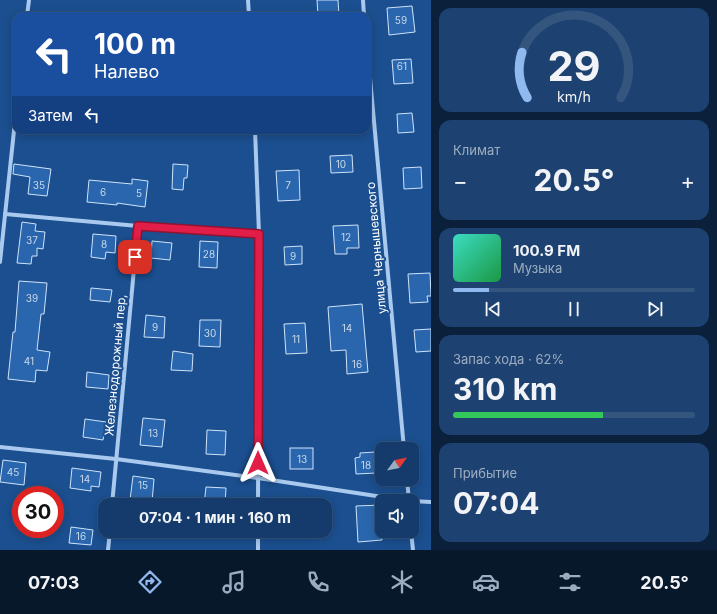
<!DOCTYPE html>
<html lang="ru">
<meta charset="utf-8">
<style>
body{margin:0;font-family:Inter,sans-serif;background:#1d4271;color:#f1f3f6;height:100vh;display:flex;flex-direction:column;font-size:15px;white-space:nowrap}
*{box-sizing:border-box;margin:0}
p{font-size:13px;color:#9dadc1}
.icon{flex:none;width:22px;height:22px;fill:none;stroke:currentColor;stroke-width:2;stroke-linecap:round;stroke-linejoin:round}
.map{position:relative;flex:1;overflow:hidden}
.side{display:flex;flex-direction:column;gap:8px;padding:8px;background:#0b203b;width:286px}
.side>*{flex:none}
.guide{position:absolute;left:12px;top:12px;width:359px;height:122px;border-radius:12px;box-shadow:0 2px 10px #0003,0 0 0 1px #33557e;background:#1a4fa0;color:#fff;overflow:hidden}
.needle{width:26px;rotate:57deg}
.buttons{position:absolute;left:375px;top:442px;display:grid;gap:8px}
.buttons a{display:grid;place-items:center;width:44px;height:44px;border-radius:8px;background:#143b6b;box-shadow:0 2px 10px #0003,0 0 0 1px #33557e;font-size:20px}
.speed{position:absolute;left:12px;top:486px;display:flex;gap:8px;font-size:20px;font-weight:700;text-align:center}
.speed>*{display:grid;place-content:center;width:52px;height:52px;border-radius:50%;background:#143b6b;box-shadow:0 2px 10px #0003,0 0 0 1px #33557e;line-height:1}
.speed .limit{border:6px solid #d22;background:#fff;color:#111}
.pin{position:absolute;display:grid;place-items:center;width:34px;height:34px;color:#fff;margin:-17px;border-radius:8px;box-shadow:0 2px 6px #0006}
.me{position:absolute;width:44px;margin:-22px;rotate:0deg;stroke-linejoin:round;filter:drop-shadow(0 0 3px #0008)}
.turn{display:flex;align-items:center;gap:14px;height:84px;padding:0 16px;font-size:18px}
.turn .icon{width:52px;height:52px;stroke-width:2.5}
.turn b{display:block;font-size:28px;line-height:34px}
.then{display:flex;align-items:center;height:38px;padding:0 16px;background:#0003;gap:8px;font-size:15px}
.big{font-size:30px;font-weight:700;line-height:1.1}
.side .widget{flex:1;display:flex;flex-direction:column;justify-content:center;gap:6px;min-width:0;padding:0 14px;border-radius:12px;background:#1d4271}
.side .dial{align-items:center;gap:0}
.dial svg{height:104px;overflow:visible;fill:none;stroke:#33557e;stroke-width:7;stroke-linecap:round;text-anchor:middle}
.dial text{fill:#f1f3f6;stroke:none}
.song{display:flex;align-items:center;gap:12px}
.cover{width:48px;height:48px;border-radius:6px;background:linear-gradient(135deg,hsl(170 70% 55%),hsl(140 70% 35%))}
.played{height:4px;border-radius:2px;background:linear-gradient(90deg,#90b9f0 15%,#33557e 15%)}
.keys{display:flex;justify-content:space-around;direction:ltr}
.heat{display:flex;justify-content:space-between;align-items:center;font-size:22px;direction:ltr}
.charge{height:6px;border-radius:3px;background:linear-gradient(90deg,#34c759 62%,#33557e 0)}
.trip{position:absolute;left:98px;top:498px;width:234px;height:40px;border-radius:12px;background:#143b6b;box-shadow:0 2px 10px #0003,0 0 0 1px #33557e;font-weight:700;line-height:40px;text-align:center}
.tabs{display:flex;height:64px;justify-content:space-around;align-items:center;background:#08182b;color:#9dadc1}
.tabs .icon{width:28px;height:28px}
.tabs .current{color:#90b9f0}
.tabs b{font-size:18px;color:#f1f3f6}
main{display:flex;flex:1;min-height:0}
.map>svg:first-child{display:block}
.building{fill:#2a66ad;stroke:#cfe3fa}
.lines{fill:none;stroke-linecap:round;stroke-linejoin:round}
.street{stroke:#a9c9ee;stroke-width:4}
.route-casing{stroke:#92132f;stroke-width:10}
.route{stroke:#e11d48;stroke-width:7}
.labels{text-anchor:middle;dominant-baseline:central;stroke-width:4;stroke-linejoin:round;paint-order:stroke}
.number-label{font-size:10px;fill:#cad9ea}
.street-label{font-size:12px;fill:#fff;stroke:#1b4f8f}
</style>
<main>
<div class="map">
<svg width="431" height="550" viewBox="0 0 431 550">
<rect width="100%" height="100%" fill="#1b4f8f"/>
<!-- building -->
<g class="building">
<path d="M 317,0 L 338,0 L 339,16 L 318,16 Z"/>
<path d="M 412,6 L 415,32 L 389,35 L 387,8 Z"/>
<path d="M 411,59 L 413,83 L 394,84 L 392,60 Z"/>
<path d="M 412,113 L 414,132 L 398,133 L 397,114 Z"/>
<path d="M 352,155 L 353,172 L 331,173 L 330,156 Z"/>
<path d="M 14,164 L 51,169 L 47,196 L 28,194 L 30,177 L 13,174 Z"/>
<path d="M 173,164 L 188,165 L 187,178 L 184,178 L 183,190 L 172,189 Z"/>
<path d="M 421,167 L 422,188 L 404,189 L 403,168 Z"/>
<path d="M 299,170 L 300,200 L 278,201 L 276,171 Z"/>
<path d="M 132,179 L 148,181 L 145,207 L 117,203 L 117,205 L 87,202 L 89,180 L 132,184 Z"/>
<path d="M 22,222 L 36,224 L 35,231 L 45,232 L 43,249 L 37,248 L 37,256 L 32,256 L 31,264 L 17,263 Z"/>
<path d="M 358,225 L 359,248 L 347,248 L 347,254 L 335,254 L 333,226 Z"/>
<path d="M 93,234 L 116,236 L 115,253 L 106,252 L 105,259 L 91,257 Z"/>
<path d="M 152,241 L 172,243 L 170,260 L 151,258 Z"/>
<path d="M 200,241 L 218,242 L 217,268 L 199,267 Z"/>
<path d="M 302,246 L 302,264 L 285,265 L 284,247 Z"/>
<path d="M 430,273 L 431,296 L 427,296 L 428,302 L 410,303 L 408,274 Z"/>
<path d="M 19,281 L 47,283 L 44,314 L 41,314 L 37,350 L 50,352 L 47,371 L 36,370 L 35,382 L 8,379 L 13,332 L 15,332 Z"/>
<path d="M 91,288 L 112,290 L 110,302 L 90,300 Z"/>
<path d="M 362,304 L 368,372 L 347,374 L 346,350 L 331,351 L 328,307 Z"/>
<path d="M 146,315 L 165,317 L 164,338 L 144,337 Z"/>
<path d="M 200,320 L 221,320 L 220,347 L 199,346 Z"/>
<path d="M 305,323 L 307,353 L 286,354 L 284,324 Z"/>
<path d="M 431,329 L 431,351 L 416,352 L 414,330 Z"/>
<path d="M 173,351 L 193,354 L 192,371 L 171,370 Z"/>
<path d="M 87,372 L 109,375 L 108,389 L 86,387 Z"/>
<path d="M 143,418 L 165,420 L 162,447 L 140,445 Z"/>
<path d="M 85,419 L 106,422 L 103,440 L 83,437 Z"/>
<path d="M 207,430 L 226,431 L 225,455 L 206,454 Z"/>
<rect x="290" y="448" width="23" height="21"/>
<path d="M 375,452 L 376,473 L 356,474 L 355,458 L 360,457 L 360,453 Z"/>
<path d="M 3,460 L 26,463 L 24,485 L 0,482 Z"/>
<path d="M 72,468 L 101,472 L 99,487 L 91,486 L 91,491 L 70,488 Z"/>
<path d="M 133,476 L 154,479 L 152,502 L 130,500 Z"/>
<path d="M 206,487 L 226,488 L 225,505 L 204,505 Z"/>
<path d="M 382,505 L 382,540 L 358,542 L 356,506 Z"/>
<path d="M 71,527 L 93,530 L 91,545 L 69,543 Z"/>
</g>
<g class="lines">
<!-- street -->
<g class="street">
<path d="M 248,0 L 249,16"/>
<path d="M 363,0 L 364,16"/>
<path d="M 27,16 L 29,0"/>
<path d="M 367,45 L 404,449"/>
<path d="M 255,130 L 259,234 L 258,505"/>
<path d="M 5,214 L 138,226 L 259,234"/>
<path d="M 0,262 L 16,112"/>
<path d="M 0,447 L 116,459 L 258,478 L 409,501"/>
<path d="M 407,479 L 409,501"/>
<path d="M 412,501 L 431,502"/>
<path d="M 112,505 L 138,226"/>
<path d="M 411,531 L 413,550"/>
<path d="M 108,550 L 110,531"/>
<path d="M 258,550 L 258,531"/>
</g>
</g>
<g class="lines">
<!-- route casing -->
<g class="route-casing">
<path id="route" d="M 135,257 L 138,226 L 259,234 L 258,463"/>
</g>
<!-- route -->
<use href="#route" class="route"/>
</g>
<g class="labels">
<!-- number labels -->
<g class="number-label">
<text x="401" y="20">59</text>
<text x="402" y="66">61</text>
<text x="341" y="164">10</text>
<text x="39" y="185">35</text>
<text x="288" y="185">7</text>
<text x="103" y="192">6</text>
<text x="139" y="193">5</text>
<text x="346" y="237">12</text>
<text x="32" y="240">37</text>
<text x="104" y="244">8</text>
<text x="209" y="254">28</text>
<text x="293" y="256">9</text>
<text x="32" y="298">39</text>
<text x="155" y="327">9</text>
<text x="347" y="328">14</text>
<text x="210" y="333">30</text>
<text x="296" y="339">11</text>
<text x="29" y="361">41</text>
<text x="357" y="364">16</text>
<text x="153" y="433">13</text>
<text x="302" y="459">13</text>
<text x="366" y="465">18</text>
<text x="13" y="472">45</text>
<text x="85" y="479">14</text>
<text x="143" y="485">15</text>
<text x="81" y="536">16</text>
</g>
<!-- street labels -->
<g class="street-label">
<text transform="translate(376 248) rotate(-95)">улица Чернышевского</text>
<text transform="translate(115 365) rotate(-85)">Железнодорожный пер,</text>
</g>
</g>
</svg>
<div class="buttons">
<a><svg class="needle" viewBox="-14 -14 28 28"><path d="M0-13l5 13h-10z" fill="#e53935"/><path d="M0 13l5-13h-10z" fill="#9dadc1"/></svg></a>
<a><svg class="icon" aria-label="sound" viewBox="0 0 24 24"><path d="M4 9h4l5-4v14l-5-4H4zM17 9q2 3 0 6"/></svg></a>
</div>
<div class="speed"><div class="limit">30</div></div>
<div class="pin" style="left:135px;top:257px;background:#d93025"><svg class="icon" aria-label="arrive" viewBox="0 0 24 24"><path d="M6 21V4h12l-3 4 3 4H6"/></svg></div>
<svg class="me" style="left:258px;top:463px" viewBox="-20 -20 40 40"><path d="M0-17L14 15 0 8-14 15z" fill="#e11d48" stroke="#fff" stroke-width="4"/></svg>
<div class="trip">07:04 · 1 мин · 160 m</div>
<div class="guide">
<div class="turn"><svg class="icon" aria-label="left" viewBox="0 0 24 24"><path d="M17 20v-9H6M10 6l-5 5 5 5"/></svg><div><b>100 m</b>Налево</div></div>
<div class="then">Затем<svg class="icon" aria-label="left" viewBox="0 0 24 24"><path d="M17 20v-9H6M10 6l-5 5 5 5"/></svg></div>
</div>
</div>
<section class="side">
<div class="widget dial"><svg viewBox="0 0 100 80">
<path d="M14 69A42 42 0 1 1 86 69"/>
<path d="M14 69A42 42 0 0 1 10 34" stroke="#90b9f0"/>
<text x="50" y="56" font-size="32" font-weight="700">29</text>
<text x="50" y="72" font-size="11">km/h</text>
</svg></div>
<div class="widget"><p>Климат</p>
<div class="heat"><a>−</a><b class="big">20.5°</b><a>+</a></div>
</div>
<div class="widget">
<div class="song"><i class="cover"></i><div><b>100.9 FM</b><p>Музыка</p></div></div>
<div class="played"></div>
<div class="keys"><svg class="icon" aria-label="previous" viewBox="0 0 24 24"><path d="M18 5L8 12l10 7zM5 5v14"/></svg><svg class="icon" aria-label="pause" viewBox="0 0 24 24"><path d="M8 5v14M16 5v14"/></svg><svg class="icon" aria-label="next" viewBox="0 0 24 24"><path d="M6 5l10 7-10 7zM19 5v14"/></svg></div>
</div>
<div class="widget"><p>Запас хода · 62%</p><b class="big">310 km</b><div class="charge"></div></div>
<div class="widget"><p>Прибытие</p><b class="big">07:04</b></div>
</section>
</main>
<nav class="tabs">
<b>07:03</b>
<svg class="icon current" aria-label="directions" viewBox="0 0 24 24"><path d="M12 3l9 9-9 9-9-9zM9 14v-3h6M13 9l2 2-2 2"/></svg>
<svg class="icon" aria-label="music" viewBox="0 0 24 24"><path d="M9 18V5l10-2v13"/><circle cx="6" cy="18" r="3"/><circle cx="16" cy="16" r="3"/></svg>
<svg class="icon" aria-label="phone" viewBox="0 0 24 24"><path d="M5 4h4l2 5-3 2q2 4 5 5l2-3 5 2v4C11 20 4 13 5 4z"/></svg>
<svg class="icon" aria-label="climate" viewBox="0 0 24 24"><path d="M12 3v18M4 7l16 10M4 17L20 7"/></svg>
<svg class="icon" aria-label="car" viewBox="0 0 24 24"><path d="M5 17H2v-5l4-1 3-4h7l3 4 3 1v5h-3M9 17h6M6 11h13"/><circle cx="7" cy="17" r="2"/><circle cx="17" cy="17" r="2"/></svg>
<svg class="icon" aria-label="filters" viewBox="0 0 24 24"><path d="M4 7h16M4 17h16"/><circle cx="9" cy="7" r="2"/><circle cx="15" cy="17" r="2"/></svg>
<b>20.5°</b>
</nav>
